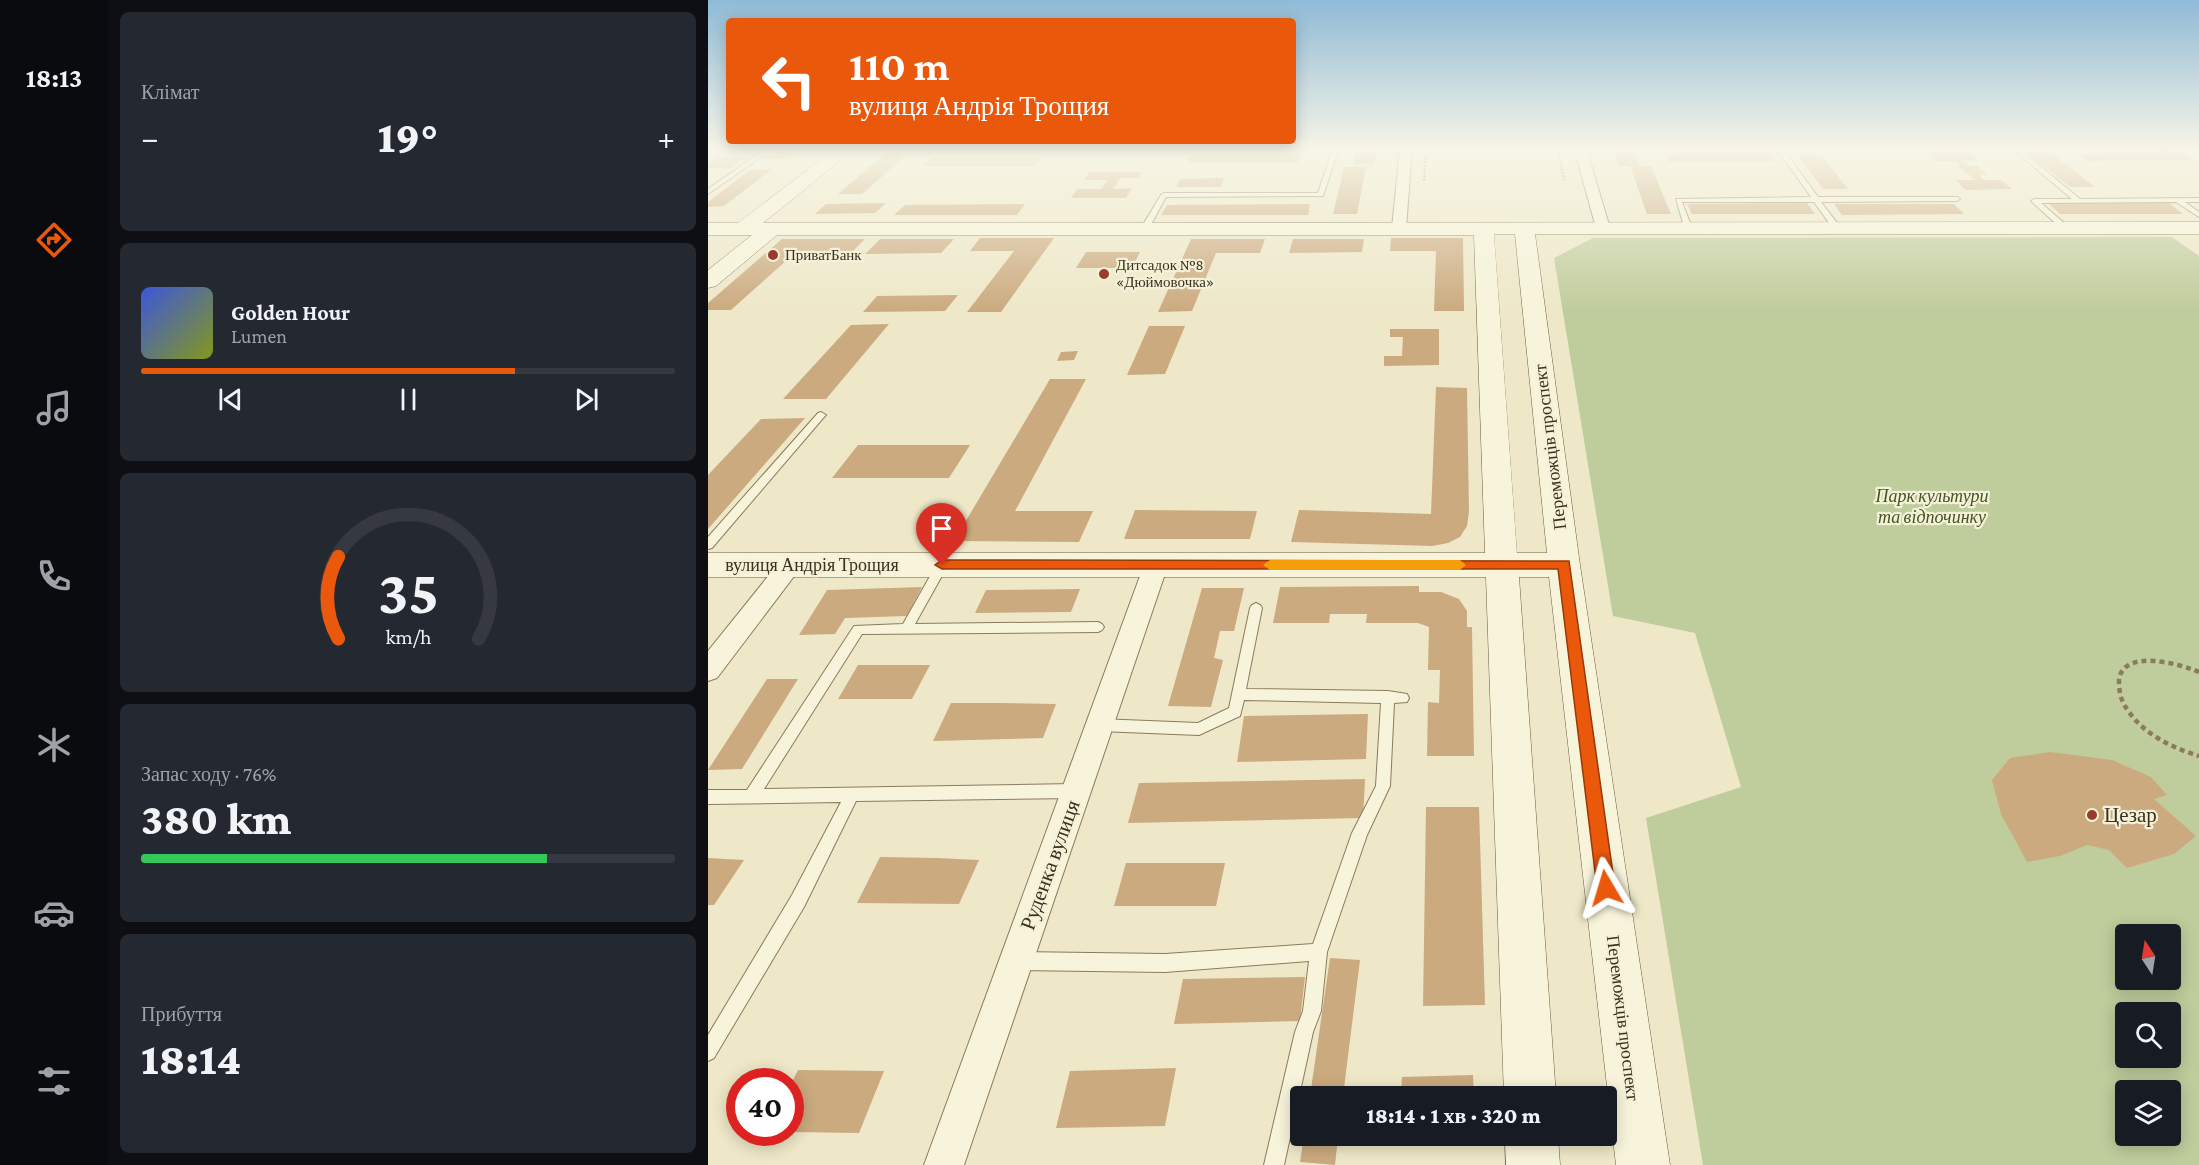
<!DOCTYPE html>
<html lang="uk">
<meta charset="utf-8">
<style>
body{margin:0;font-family:"Crimson Pro",serif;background:#242831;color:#f1f3f6;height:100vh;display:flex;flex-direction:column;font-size:22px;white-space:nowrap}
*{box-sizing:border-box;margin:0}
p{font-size:20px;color:#9ea1a6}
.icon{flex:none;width:33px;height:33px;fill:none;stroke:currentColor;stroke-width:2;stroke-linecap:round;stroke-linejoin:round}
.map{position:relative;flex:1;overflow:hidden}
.sheet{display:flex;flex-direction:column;gap:12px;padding:12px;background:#0d0f14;width:600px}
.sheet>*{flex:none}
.banner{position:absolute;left:18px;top:18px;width:570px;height:126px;border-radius:6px;box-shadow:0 3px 15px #0003;background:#ea580c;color:#fff;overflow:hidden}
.needle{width:39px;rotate:348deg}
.tools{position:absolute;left:1407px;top:924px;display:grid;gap:12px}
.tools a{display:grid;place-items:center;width:66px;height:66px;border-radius:6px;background:#171b24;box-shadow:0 3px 15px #0003;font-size:30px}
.speed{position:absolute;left:18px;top:1068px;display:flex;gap:12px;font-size:30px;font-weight:700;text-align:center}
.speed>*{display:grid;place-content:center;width:78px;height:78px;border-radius:50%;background:#171b24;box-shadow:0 3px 15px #0003;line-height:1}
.speed .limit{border:9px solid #d22;background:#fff;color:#111}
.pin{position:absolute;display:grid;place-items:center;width:51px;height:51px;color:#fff;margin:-62px -26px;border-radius:50% 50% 50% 0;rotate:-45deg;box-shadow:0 0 6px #0007}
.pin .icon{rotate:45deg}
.me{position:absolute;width:66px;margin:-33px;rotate:353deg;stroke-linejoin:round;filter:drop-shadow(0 0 4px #0008)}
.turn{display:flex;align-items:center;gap:21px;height:126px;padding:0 24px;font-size:27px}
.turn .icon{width:78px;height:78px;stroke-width:2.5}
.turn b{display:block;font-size:42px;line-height:51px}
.big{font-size:45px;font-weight:800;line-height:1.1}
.sheet .widget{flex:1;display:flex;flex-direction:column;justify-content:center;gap:9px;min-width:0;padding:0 21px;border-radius:9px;background:#242831}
.sheet .dial{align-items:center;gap:0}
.dial svg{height:156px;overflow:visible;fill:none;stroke:#363941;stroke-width:7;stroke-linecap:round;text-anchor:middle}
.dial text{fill:#f1f3f6;stroke:none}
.song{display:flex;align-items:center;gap:18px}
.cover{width:72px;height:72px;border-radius:9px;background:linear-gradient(135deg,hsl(230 70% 55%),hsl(70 70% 35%))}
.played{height:6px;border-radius:3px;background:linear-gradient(90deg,#ea580c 70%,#363941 70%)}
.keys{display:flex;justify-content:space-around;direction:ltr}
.heat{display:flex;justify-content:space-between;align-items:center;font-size:33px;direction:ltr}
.charge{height:9px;border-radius:4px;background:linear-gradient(90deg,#34c759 76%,#363941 0)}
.trip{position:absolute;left:582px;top:1086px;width:327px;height:60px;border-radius:6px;background:#171b24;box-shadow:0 3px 15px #0003;font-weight:800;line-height:60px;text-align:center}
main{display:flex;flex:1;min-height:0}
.dock{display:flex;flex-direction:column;width:108px;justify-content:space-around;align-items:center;background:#090b0e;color:#9ea1a6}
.dock .icon{width:42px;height:42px}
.dock .on{color:#ea580c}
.dock b{font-size:27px;color:#f1f3f6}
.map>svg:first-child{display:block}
.green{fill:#bfcc9c;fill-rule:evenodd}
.building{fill:#cbaa7f}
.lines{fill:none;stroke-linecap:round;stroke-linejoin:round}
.lane-casing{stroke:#8a7b5d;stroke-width:2}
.street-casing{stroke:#8a7b5d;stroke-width:2}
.secondary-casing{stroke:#6c5c40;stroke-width:1}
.path-far1{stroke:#8a7b5d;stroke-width:2;stroke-dasharray:2 1.5;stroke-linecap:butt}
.path{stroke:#8a7b5d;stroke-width:4.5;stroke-dasharray:5 4;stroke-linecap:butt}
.lane{fill:#f8f4db;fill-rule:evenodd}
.street{fill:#f8f4db;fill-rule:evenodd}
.secondary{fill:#f8f4db;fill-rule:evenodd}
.route{fill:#ea580c;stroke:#983908;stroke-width:1.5}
.slow{fill:#f59e0b}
.poi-dot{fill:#983d2e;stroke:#f5f1d7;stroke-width:2}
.labels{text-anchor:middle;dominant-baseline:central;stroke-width:4.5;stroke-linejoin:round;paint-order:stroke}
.far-poi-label{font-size:15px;fill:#3a3120;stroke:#f5f1d7;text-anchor:start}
.street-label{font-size:18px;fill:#3a3120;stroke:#f5f1d7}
.park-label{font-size:18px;font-style:italic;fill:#445627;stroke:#f5f1d7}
.near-poi-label{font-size:21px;fill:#3a3120;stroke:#f5f1d7;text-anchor:start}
.near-street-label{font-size:21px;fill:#3a3120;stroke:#f5f1d7}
</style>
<main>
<nav class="dock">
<b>18:13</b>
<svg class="icon on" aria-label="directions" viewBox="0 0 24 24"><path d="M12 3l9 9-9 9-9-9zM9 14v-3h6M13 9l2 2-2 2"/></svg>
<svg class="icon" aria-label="music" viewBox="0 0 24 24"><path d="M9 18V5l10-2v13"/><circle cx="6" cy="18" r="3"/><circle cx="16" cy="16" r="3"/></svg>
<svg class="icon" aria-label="phone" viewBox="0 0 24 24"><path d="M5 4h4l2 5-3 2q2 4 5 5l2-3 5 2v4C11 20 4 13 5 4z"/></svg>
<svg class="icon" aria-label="climate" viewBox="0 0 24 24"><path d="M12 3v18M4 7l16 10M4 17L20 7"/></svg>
<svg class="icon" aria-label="car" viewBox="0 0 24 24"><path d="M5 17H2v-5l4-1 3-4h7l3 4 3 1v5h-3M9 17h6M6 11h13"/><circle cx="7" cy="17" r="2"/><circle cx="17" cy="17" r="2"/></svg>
<svg class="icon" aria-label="filters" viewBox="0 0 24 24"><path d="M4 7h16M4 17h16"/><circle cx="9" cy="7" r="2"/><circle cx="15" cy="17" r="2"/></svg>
</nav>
<section class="sheet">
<div class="widget"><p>Клімат</p>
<div class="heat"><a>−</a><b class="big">19°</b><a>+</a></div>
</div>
<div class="widget">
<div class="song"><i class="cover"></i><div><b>Golden Hour</b><p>Lumen</p></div></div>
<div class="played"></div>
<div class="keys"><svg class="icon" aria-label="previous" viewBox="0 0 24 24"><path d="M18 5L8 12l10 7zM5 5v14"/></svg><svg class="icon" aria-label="pause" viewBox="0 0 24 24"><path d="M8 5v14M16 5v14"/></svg><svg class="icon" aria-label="next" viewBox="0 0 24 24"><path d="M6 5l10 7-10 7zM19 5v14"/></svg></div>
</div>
<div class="widget dial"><svg viewBox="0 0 100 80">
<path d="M14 69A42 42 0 1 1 86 69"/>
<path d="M14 69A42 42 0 0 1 14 27" stroke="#ea580c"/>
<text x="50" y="56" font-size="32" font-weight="700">35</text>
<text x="50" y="72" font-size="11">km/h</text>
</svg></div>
<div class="widget"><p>Запас ходу · 76%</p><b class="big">380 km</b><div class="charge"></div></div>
<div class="widget"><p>Прибуття</p><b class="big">18:14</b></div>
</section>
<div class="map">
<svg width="1491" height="1165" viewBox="0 0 1491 1165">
<rect width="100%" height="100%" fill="#eee8c8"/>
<!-- green -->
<path class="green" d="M 1464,237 L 1491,256 L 1491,1165 L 995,1165 L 938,818 L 1033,787 L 987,633 L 905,616 L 846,258 L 885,238 ZM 1418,934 L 1462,934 L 1462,980 L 1418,980 ZM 1418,1012 L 1462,1012 L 1462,1058 L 1418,1058 ZM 1418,1090 L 1462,1090 L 1462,1136 L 1418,1136 Z"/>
<!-- building -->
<g class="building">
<path d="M 71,148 L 95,148 L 81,158 L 56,159 Z"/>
<path d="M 649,148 L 669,148 L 666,164 L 645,164 Z"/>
<path d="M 905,148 L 925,148 L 932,166 L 943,166 L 963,214 L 939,214 L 922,166 L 911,166 Z"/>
<path d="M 183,149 L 205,149 L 154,194 L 130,194 Z"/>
<path d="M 1063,153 L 1068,161 L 960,162 L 956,154 Z"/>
<path d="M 1221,153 L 1263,153 L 1271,161 L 1255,161 L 1260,166 L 1269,165 L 1279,175 L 1271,175 L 1276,180 L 1293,180 L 1304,189 L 1257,190 L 1248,180 L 1268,180 L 1249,166 L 1253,166 L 1248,161 L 1228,161 Z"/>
<path d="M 1319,153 L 1343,153 L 1387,187 L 1362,187 Z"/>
<path d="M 1476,153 L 1487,160 L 1380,161 L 1370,154 Z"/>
<path d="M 484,155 L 593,155 L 590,163 L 479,163 Z"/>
<path d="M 1090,155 L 1113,155 L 1140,189 L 1115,189 Z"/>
<path d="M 11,157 L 38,157 L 22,168 L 0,168 L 0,165 Z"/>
<path d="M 224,158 L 334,158 L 326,166 L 215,166 Z"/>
<path d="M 636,167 L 658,167 L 649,214 L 625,214 Z"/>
<path d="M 64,169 L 16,206 L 0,207 L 0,202 L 42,170 Z"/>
<path d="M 382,172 L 434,172 L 430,178 L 412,178 L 405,189 L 424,188 L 418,198 L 363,198 L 369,189 L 393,189 L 399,180 L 376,180 Z"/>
<path d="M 516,178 L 513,187 L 468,187 L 472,179 Z"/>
<path d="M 178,203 L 167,213 L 107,214 L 118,204 Z"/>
<path d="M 1099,203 L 1107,214 L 984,214 L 979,204 Z"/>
<path d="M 1340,203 L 1461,203 L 1475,214 L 1352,214 Z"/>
<path d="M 317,204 L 309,215 L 186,215 L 197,205 Z"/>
<path d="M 602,204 L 600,215 L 453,215 L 459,205 Z"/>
<path d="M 1126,204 L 1246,204 L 1256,214 L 1134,215 Z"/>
<path d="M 272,238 L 346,238 L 293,312 L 259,312 L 306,251 L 262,251 Z"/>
<path d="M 683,238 L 755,238 L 756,311 L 726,311 L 728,251 L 682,251 Z"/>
<path d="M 74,239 L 157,239 L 145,251 L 89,251 L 23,310 L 0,310 L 0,303 Z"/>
<path d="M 172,239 L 246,239 L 233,253 L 157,254 Z"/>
<path d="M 483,239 L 557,239 L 552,253 L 508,253 L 484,311 L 450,312 Z"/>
<path d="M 585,239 L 656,239 L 654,252 L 581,253 Z"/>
<path d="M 378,252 L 432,252 L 424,268 L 368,268 Z"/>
<path d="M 250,295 L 237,311 L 155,312 L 169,296 Z"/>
<path d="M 181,324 L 118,399 L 75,399 L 143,325 Z"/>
<path d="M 441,326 L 477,326 L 457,374 L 419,375 Z"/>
<path d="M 682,329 L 731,329 L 731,365 L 676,366 L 676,356 L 694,356 L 695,337 L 682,337 Z"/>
<path d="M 370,351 L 366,360 L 349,361 L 353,352 Z"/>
<path d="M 342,379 L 378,379 L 307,511 L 385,511 L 371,542 L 246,541 Z"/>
<path d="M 728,387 L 759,388 L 761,512 L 759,526 L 752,537 L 740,543 L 724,546 L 583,542 L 591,510 L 723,514 Z"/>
<path d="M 97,418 L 0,529 L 0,475 L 53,419 Z"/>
<path d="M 150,445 L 262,445 L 241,478 L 124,478 Z"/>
<path d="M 427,510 L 549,511 L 542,539 L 416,539 Z"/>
<path d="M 711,586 L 711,592 L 733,592 L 751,599 L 759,611 L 759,627 L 764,627 L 766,756 L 719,756 L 720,702 L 731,703 L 732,670 L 720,670 L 721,627 L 710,623 L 658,623 L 659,614 L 622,614 L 621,623 L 565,623 L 572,587 Z"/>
<path d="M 214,587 L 199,616 L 137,618 L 127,634 L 91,635 L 119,590 Z"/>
<path d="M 494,588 L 536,588 L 526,631 L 512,631 L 506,658 L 515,660 L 503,707 L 460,706 Z"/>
<path d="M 372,589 L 363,612 L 267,613 L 278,590 Z"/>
<path d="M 150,665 L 222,665 L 204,699 L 130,699 Z"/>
<path d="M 59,679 L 90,679 L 34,769 L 0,770 Z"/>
<path d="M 243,703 L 294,703 L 348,704 L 335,738 L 225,741 Z"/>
<path d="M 660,714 L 658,759 L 529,762 L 536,716 Z"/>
<path d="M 1342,752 L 1404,760 L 1443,777 L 1459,795 L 1446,799 L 1488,836 L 1466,854 L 1419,868 L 1401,850 L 1379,845 L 1352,856 L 1319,862 L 1293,814 L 1284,780 L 1302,758 Z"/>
<path d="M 657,779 L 655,818 L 420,823 L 431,783 Z"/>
<path d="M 718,807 L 771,807 L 777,1005 L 715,1006 Z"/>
<path d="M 172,857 L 229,858 L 271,860 L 251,904 L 149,903 Z"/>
<path d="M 0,858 L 36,860 L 6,905 L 0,905 Z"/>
<path d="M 418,863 L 517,863 L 508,906 L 406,906 Z"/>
<path d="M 622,958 L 652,960 L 635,1096 L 602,1096 Z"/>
<path d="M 597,977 L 592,1021 L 466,1024 L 475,979 Z"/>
<path d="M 468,1068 L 457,1126 L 348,1128 L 362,1071 Z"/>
<path d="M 90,1070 L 176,1071 L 151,1133 L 82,1132 L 82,1086 Z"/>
<path d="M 765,1075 L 766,1096 L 693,1096 L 694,1077 Z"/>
<path d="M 596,1136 L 630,1136 L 627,1165 L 592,1162 Z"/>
</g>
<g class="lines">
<!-- lane casing -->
<g class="lane-casing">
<g id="lane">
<path d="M 59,148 L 66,148 L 0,194 L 0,189 Z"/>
<path d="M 625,148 L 631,148 L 615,196 L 458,197 L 440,230 L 433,228 L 453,195 L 456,193 L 610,193 Z"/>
<path d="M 1068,148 L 1086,148 L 1076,150 L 1110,197 L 1249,197 L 1252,199 L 1249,201 L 1113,202 L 1133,228 L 1129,230 L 1126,230 L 1106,202 L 974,202 L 984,228 L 977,230 L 968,199 L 1103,197 Z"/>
<path d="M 1303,148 L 1310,148 L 1372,199 L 1491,198 L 1491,202 L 1477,202 L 1491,212 L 1491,217 L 1468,202 L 1333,203 L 1362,228 L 1355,230 L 1323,201 L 1326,199 L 1364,199 Z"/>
<path d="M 1313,148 L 1483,148 L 1484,149 L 1481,151 L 1316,150 Z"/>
<path d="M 113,412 L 118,415 L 116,417 L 4,548 L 0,549 L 0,537 L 110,413 Z"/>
<path d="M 234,561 L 240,565 L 207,624 L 390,622 L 394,624 L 396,627 L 394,630 L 390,632 L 154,634 L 56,789 L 367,784 L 372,786 L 374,791 L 372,796 L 367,798 L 148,801 L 96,907 L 6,1058 L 0,1061 L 0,1035 L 84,895 L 133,802 L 0,804 L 0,790 L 39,790 L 146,626 L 195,624 L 230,562 Z"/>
<path d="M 548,603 L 552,605 L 554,608 L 538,689 L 680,691 L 699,694 L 701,698 L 699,702 L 686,703 L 682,786 L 659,835 L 619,952 L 613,1011 L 605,1032 L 576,1165 L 556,1165 L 587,1032 L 595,1011 L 601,961 L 457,972 L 309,970 L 303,967 L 300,961 L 303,955 L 309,952 L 457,954 L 605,944 L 644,833 L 668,786 L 673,703 L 536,700 L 532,716 L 491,735 L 391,731 L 386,729 L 384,725 L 386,721 L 391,719 L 490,723 L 521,708 L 542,608 L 544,605 Z"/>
</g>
</g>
<!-- street casing -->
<g class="street-casing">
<g id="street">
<path d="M 692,148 L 704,148 L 698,228 L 691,232 L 684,228 Z"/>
<path d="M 866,148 L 878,148 L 902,228 L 900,231 L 890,231 L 888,228 Z"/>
<path d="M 82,556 L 90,559 L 94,565 L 90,571 L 9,678 L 0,681 L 0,651 L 74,559 Z"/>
<path d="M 448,556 L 456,559 L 460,565 L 256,1165 L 216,1165 L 436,565 L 440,559 Z"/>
</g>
</g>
<!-- secondary casing -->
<g class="secondary-casing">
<g id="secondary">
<path d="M 128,148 L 148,148 L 55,223 L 1491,222 L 1491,234 L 827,234 L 872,565 L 962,1165 L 908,1165 L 841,577 L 811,577 L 848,1096 L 796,1096 L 778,577 L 0,577 L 0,553 L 777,553 L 766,235 L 69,235 L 8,286 L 0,288 L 0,270 L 44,235 L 0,235 L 0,223 L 30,223 ZM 786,234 L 807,234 L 839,553 L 809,553 Z"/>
<path d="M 797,1136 L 850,1136 L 852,1165 L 798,1165 Z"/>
</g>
</g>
<!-- path-far1 -->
<g class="path-far1">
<path d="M 850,148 L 856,180"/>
<path d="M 716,181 L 718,148"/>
</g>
<!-- path -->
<path class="path" d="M 1491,672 C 1473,664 1412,647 1411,682 C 1411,694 1414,703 1421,712 C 1437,735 1465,748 1491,756"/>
<!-- lane -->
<use href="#lane" class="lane"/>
<!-- street -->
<use href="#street" class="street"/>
<!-- secondary -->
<use href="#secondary" class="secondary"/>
</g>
<!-- sky -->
<linearGradient id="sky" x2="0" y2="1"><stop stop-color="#8fbad7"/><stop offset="0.48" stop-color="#f7f5e6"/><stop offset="1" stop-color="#f7f5e6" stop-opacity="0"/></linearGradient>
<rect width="1491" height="311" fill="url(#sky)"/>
<!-- route -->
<path class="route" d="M 234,560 L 861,561 L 907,888 L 905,894 L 898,897 L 892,894 L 889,888 L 850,569 L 234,569 L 227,565 Z"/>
<!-- slow -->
<path class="slow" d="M 562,560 L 752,560 L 758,565 L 752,570 L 562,570 L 555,565 Z"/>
<!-- markers -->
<g class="poi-dot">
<circle cx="65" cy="255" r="6"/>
<circle cx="396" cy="274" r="6"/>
<circle cx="1384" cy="815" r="6"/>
</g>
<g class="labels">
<!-- far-poi labels -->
<g class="far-poi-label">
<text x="77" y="255">ПриватБанк</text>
<text x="408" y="265">Дитсадок №8<tspan x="408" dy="17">«Дюймовочка»</tspan></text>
</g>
<!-- street labels -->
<g class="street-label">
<text transform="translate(842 447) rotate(-97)">Переможців проспект</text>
<text x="104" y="565">вулиця Андрія Трощия</text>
<text transform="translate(915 1018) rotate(83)">Переможців проспект</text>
</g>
<!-- park labels -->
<g class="park-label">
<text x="1224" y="496">Парк культури<tspan x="1224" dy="21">та відпочинку</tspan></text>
</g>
<!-- near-poi labels -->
<g class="near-poi-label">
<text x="1396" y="815">Цезар</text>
</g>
<!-- near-street labels -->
<g class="near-street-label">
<text transform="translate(342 865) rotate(-70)">Руденка вулиця</text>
</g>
</g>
</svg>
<div class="tools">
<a><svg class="needle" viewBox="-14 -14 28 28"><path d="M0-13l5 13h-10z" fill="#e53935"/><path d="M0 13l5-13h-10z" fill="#9ea1a6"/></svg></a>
<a><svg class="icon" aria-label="search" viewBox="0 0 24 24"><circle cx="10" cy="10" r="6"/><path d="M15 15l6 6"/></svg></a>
<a><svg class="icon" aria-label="layers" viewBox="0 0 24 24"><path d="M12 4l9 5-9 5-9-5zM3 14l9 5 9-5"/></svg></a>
</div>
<div class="speed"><div class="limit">40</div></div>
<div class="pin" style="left:234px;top:565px;background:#d93025"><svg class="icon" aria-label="arrive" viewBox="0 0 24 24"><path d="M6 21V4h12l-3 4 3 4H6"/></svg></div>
<svg class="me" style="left:898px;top:888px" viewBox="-20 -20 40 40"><path d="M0-17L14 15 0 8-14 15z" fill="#ea580c" stroke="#fff" stroke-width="4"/></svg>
<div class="trip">18:14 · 1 хв · 320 m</div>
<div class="banner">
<div class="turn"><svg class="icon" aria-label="left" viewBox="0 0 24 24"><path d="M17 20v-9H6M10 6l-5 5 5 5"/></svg><div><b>110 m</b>вулиця Андрія Трощия</div></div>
</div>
</div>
</main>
